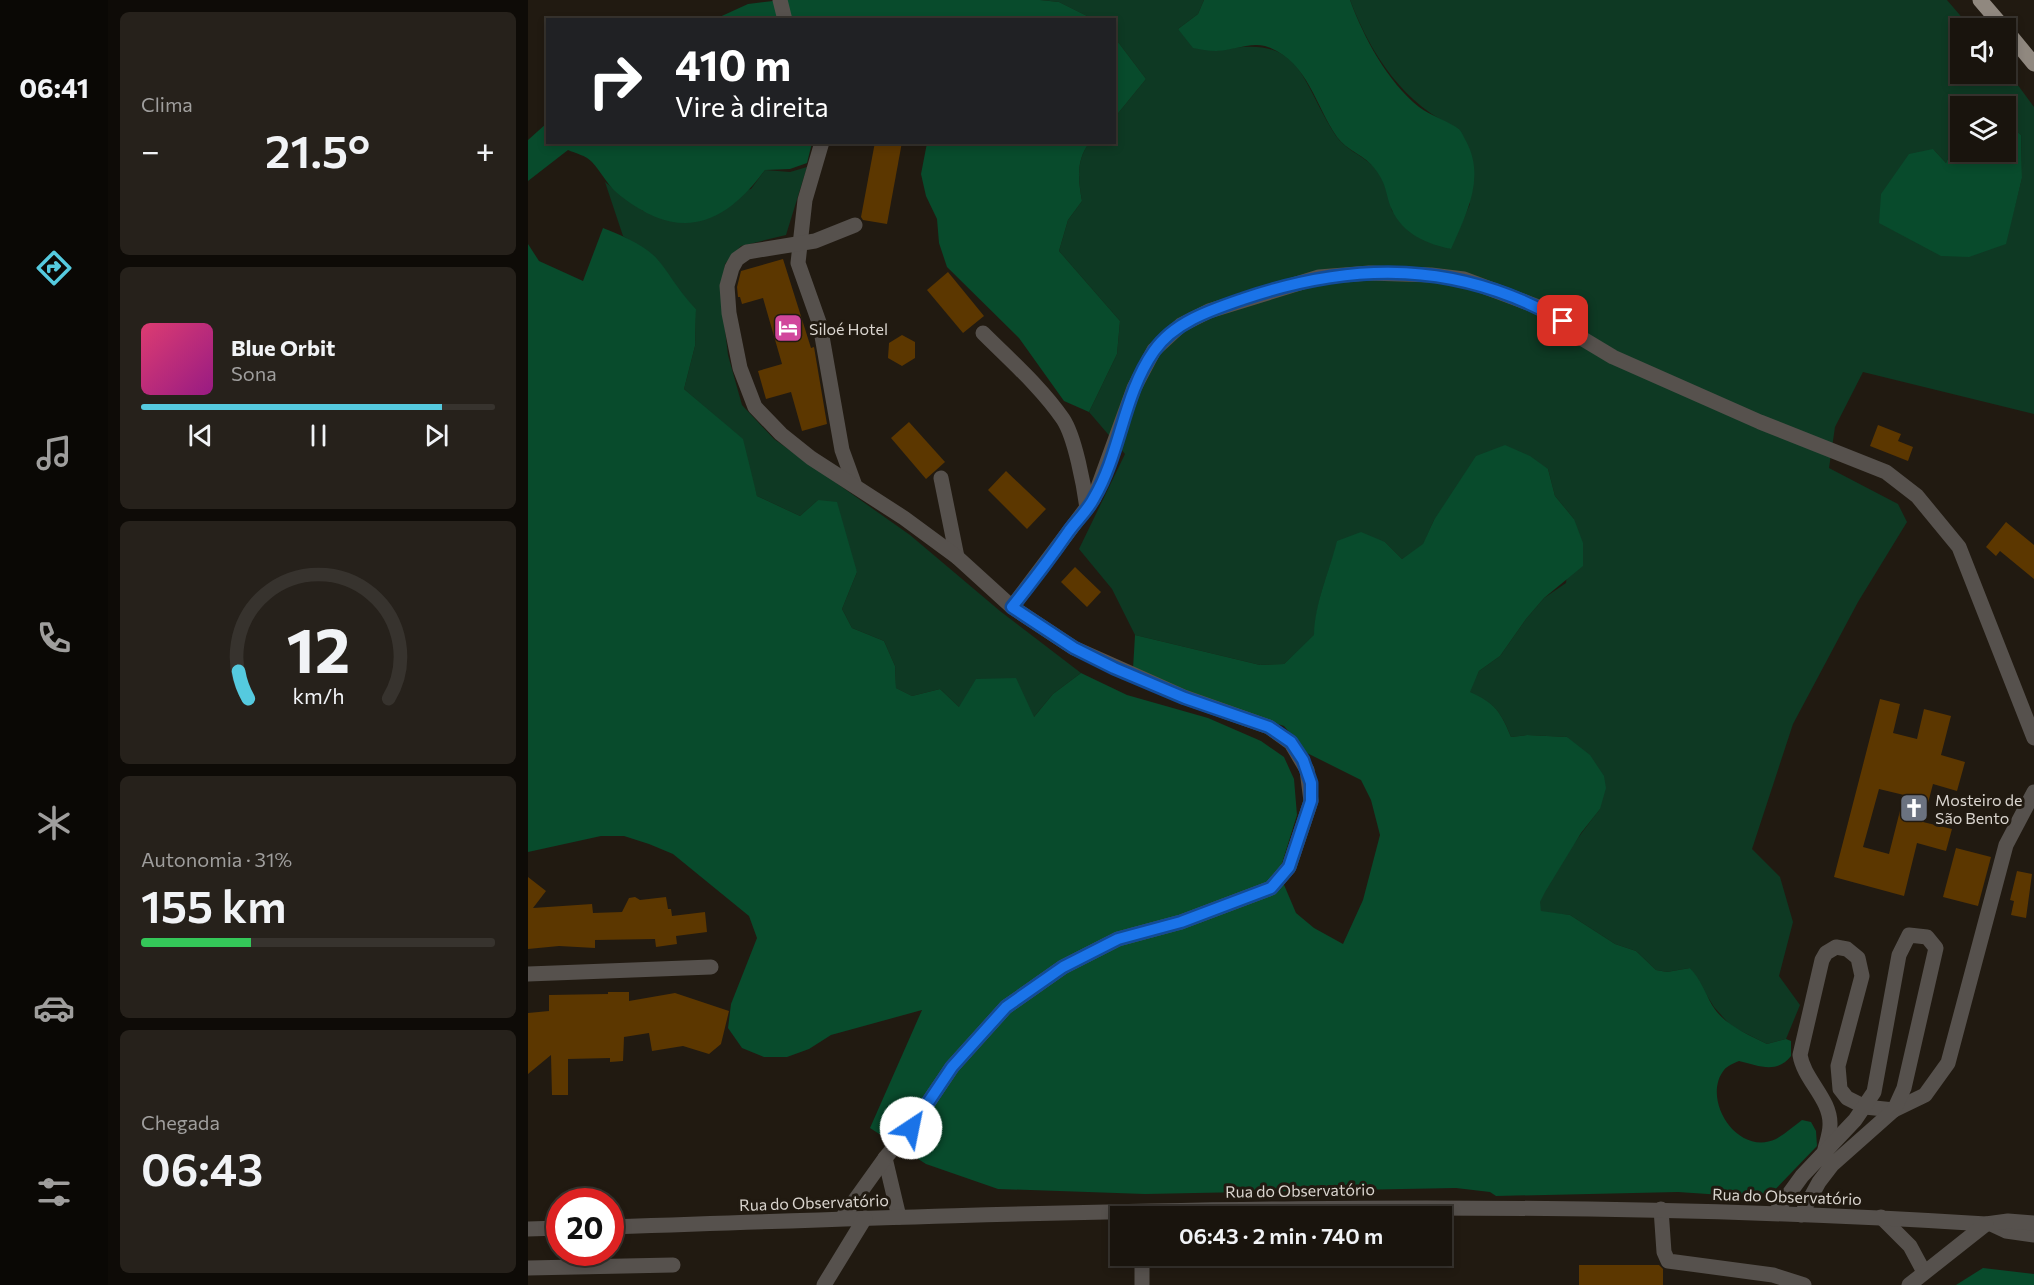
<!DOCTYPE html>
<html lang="pt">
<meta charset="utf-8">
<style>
body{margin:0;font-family:Commissioner,sans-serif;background:#26211b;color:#f1f3f6;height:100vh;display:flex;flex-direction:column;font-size:22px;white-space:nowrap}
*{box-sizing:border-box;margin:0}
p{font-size:20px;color:#9f9e9d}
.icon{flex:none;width:33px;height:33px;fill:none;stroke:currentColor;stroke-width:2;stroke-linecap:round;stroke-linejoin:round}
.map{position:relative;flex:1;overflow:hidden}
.side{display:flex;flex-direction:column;gap:12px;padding:12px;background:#0e0b07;width:420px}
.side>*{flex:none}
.banner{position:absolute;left:18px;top:18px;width:570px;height:126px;border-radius:0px;box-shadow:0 3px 9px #0003,0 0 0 2px #37332e;background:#202124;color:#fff;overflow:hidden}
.controls{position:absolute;left:1422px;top:18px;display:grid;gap:12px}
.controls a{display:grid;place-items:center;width:66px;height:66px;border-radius:0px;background:#19140d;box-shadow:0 3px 9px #0003,0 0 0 2px #37332e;font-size:30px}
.speed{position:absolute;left:18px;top:1188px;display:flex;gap:12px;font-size:30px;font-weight:700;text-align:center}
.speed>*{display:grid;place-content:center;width:78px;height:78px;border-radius:50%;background:#19140d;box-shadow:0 3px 9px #0003,0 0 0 2px #37332e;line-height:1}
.speed .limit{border:9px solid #d22;background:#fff;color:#111}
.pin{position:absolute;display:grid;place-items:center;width:51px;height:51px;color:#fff;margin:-26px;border-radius:12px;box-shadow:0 3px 9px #0006}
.me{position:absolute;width:66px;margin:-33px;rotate:34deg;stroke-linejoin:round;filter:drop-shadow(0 0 4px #0008)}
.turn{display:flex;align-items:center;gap:21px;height:126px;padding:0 30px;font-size:27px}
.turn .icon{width:78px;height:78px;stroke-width:2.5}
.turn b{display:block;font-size:42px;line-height:51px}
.big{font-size:45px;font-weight:600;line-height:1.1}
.side .tile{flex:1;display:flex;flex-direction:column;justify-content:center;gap:9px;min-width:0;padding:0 21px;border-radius:9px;background:#26211b}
.side .dial{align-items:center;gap:0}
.dial svg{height:156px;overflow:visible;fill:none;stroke:#37332e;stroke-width:7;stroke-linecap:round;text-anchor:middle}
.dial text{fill:#f1f3f6;stroke:none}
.song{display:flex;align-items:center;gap:18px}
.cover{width:72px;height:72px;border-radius:9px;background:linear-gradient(135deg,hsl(340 70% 55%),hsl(310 70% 35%))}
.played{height:6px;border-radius:3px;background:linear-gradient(90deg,#55cadf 85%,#37332e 85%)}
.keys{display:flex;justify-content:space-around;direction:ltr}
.heat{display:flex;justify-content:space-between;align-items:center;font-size:33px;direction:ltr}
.charge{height:9px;border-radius:4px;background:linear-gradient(90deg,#34c759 31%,#37332e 0)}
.trip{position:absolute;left:582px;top:1206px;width:342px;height:60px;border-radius:0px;background:#19140d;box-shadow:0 3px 9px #0003,0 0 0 2px #37332e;font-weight:600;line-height:60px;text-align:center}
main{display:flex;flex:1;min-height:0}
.dock{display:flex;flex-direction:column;width:108px;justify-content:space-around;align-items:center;background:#0a0805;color:#9f9e9d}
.dock .icon{width:42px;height:42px}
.dock .current{color:#55cadf}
.dock b{font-size:27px;color:#f1f3f6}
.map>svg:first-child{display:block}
.green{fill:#0e3923;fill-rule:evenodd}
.forest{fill:#084b2c}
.building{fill:#5c3700;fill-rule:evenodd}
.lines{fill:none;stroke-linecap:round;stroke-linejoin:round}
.minor{stroke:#56514d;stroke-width:15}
.major{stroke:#90887f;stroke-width:15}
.route-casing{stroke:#114b97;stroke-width:15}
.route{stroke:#1a73e8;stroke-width:10}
.labels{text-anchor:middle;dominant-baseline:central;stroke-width:6;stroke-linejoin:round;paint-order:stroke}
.poi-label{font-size:16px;fill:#dad5cf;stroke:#211a11;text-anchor:start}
.street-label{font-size:16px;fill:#dad5cf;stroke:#211a11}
</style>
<main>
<nav class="dock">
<b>06:41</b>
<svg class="icon current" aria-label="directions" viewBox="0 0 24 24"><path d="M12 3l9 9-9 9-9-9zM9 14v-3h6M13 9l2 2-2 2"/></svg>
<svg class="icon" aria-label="music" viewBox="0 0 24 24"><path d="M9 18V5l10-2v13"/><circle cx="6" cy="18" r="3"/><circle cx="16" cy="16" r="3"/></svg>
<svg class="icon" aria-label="phone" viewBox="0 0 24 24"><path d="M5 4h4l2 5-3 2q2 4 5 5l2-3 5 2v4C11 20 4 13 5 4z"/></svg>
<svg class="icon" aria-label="climate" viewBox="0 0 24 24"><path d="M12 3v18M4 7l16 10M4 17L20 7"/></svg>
<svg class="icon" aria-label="car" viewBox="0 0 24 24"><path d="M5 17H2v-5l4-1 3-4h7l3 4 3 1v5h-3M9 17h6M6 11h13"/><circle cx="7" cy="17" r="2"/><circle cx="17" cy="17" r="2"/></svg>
<svg class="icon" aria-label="filters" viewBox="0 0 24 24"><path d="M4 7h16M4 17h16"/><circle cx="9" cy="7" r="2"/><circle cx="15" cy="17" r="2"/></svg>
</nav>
<section class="side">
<div class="tile"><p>Clima</p>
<div class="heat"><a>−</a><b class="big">21.5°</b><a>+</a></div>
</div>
<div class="tile">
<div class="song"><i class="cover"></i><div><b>Blue Orbit</b><p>Sona</p></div></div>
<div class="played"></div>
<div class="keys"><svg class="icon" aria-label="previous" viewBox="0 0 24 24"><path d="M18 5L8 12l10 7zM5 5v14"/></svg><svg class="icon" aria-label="pause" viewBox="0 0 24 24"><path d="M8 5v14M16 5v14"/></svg><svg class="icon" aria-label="next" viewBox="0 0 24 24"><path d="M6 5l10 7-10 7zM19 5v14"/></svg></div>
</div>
<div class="tile dial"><svg viewBox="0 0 100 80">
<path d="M14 69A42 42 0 1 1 86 69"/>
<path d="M14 69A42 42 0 0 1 9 55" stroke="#55cadf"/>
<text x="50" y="56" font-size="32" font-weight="700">12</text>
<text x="50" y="72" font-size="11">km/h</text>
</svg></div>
<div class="tile"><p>Autonomia · 31%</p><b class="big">155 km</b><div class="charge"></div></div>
<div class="tile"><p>Chegada</p><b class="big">06:43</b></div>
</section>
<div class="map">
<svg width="1506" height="1285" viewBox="0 0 1506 1285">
<rect width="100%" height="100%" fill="#211a11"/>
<!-- green -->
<g class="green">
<path d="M 512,0 L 676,0 L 670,14 L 650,29 L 689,51 C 775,32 771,79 808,136 C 817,149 833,155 844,165 C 857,177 861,195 864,211 L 922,249 L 942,204 L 931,129 C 876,105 843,55 822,0 L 1419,0 L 1443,28 L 1432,28 L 1432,74 L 1478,74 L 1478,69 L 1506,107 L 1506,414 L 1335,372 L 1307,427 L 1301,468 L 1370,504 L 1379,522 L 1330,602 L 1265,724 L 1224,849 L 1252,877 L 1265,922 L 1251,976 L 1272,1005 L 1258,1039 L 1239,1044 L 1203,1026 L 1186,1007 L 1162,968 L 1139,972 L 1128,970 L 1108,951 L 1087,944 L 1042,915 L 1013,912 C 1012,908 1011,905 1012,902 C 1014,885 1060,824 1072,809 L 1039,737 L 999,735 L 983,737 C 973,712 967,703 941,692 L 951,671 L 972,656 L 998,619 L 1016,598 L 1038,583 L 1046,519 L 1027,496 L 1020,469 L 906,520 L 895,545 L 874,559 L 857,542 L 810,541 C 801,573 787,601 787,635 L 756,664 L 732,665 L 607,635 L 584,589 L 551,549 L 597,454 L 561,412 L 589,354 L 592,321 L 531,251 L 540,220 L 554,201 C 550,179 548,161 561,143 L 586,142 L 587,117 L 618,79 L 587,38 L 586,20 L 565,19 L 531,2 ZM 1432,106 L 1478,106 L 1478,122 L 1493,135 L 1494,178 L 1477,244 L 1405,149 L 1418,163 L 1432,133 Z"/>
<path d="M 279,167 L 258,235 L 213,246 L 197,264 L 193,296 L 200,355 L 214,405 L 246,439 L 382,535 L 472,611 L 553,673 L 525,694 L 505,718 L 431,707 L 412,689 L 384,696 L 368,688 L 367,666 L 356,641 L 324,628 L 314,609 L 329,572 L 290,500 L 272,516 L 229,496 L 223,476 L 193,421 L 156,389 L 167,346 L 168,309 L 150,291 L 130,260 L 95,236 L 77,182 L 115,211 L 223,189 L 237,170 L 262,172 Z"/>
</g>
<!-- forest -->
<g class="forest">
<path d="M 254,0 L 512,0 L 531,2 L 565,19 L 185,20 L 220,4 Z"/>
<path d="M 676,0 L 822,0 C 836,38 859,81 891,107 C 903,116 922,122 931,129 C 934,132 936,138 938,141 C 958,178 938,214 923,249 C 899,244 875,234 864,210 C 857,194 860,186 847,169 C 838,156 818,150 809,137 C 787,105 779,59 737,46 C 721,42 704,51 688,51 C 680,51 672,49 665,48 L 650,29 L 670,14 Z"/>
<path d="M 587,38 L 618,79 L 587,117 L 586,117 Z"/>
<path d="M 1478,122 L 1493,135 L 1494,178 L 1478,244 L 1441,257 L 1413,256 L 1351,223 L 1353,194 L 1381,154 L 1405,149 L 1418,163 L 1432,133 L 1432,152 L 1478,152 Z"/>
<path d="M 19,123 L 20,142 L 284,143 L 279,163 L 262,169 L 237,170 C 196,226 152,242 94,197 C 80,187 75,174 64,162 C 59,156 47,153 40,150 L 0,181 L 0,140 Z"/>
<path d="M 399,143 L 561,143 C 548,161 550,179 554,201 L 540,220 L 531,251 L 592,321 L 589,354 L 561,412 L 536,401 L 491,338 L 419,267 L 411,243 L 409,219 L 398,196 L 393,174 Z"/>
<path d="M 75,228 C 93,235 119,246 131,261 C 145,279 152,293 168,309 L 167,346 L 156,389 L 215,439 L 229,496 L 272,516 L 290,500 L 309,502 L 329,572 L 314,609 L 324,628 L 356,641 L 367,666 L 368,688 L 384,696 L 412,689 L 431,707 L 448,679 L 488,678 L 506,717 L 525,694 L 553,673 L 599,695 L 680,718 L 733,741 L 756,757 L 766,779 L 769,815 L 751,873 L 768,913 L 786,928 L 815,944 L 835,900 L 852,835 L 843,800 L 833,780 L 779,753 L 756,726 L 706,710 L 605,669 L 607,635 L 732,665 L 756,664 L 786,635 C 787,601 801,573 809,541 L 833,532 L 857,542 L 874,559 L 895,544 L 906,520 L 948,456 L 977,445 L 1002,456 L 1020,469 L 1027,496 L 1046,519 L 1055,543 L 1055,566 L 1016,598 L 998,619 L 972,656 L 951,671 L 942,692 C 967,703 973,712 983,737 L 999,735 L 1039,737 L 1062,755 L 1076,776 L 1078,788 L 1072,809 L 1053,833 L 1017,892 L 1012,902 L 1013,911 L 1042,915 L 1087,944 L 1108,951 L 1128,970 L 1139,972 L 1162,968 C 1172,979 1177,992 1184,1005 C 1196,1025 1219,1034 1239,1044 L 1258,1039 L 1263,1041 L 1263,1056 C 1249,1074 1231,1066 1211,1061 C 1206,1063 1199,1066 1196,1070 C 1173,1099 1209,1157 1248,1139 C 1257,1134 1266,1126 1274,1120 L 1283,1122 L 1288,1131 L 1289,1146 L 1239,1198 L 1150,1192 L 968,1196 L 962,1192 L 928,1188 L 617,1194 L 470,1189 L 398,1164 L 342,1128 L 394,1010 L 303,1035 L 281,1049 L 259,1057 L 236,1057 L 214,1048 L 200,1028 L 203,1004 L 229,938 L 221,916 L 145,854 L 121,844 L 96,836 L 73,836 L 0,852 L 0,244 L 11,261 L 55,281 Z"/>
<path d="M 1455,1268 L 1506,1274 L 1506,1285 L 1428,1285 Z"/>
</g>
<!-- building -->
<g class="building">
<path d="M 347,142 L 374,142 L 359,224 L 335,220 L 333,217 Z"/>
<path d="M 255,259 L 283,348 L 286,347 L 299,424 L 274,431 L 263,392 L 238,399 L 230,371 L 254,364 L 235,298 L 214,304 L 212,297 L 210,297 L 209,287 L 213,271 Z"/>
<path d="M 420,272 L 456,316 L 435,333 L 399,290 Z"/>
<path d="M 374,335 L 387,342 L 387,358 L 374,366 L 360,358 L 361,343 Z"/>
<path d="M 381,422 L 417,462 L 398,479 L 363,438 Z"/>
<path d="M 1350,425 L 1373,434 L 1370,441 L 1385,447 L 1380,461 L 1342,446 Z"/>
<path d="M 478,471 L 518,509 L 499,529 L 460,490 Z"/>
<path d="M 1478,522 L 1506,545 L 1506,579 L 1472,551 L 1468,556 L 1458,547 Z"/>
<path d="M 547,567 L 573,592 L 559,607 L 533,582 Z"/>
<path d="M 1352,699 L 1372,704 L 1365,733 L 1389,739 L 1396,709 L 1423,716 L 1413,755 L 1437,762 L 1429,791 L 1405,784 L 1395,822 L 1424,829 L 1418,851 L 1389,843 L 1376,896 L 1306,877 ZM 1351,789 L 1376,795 L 1361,854 L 1335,847 Z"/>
<path d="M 1428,848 L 1463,857 L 1450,906 L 1415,897 Z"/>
<path d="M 1489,871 L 1504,874 L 1498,918 L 1483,915 L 1486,901 L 1482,900 Z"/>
<path d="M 0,877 L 18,891 L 5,908 L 64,904 L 65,913 L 94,912 L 101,898 L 107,897 L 112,900 L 138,897 L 140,909 L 143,909 L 144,916 L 177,912 L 179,932 L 148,936 L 149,944 L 128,947 L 127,939 L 67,940 L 67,948 L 31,946 L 0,949 Z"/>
<path d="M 80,992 L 101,992 L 101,1001 L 147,993 L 201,1011 L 193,1044 L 181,1054 L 155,1046 L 124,1051 L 121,1033 L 96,1037 L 95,1061 L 82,1062 L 82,1058 L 40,1059 L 40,1095 L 24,1095 L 23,1055 L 0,1074 L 0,1013 L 21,1011 L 21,995 L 80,994 Z"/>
<path d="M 1051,1265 L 1131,1265 L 1135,1269 L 1135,1285 L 1051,1285 Z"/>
</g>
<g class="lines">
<!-- minor -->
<g class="minor">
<path d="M 252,0 L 257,20"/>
<path d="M 294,142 L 277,200 L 270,263 L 292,325 L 314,450 L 326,483"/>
<path d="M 455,333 C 482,360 513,387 535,419 C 547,437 556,486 559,508"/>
<path d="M 413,478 L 429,557"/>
<path d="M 484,607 L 566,498 L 606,388 L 626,350 L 653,325 L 681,311 L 791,277 L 841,273 L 903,275 L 936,279 L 1013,308 L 1035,321 L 1055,339 L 1085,357 L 1232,422 L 1358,472 L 1389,496 L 1431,547 L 1506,738"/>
<path d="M 0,974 L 183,967"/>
<path d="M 1297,1149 C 1299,1141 1302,1133 1302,1125 C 1303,1099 1276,1080 1272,1055 L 1294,960 L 1298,953 L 1308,947 L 1319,949 L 1330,958 L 1334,976 L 1310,1066 L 1312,1089 L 1319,1098 L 1337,1107 L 1366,1110 L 1397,1095 L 1420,1063 L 1478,845 L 1506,792"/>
<path d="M 357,1158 L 371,1217"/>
<path d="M 1133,1209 L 1136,1252 L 1140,1261 L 1245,1275 L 1276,1285"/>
<path d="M 1247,1213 L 1274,1176 L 1327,1120 L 1346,1092 L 1371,955 L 1381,935 L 1399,937 L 1408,948 L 1376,1088 L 1366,1110 L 1304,1165 L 1291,1182 L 1273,1215"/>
<path d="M 1353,1217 L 1382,1246 L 1396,1272"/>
<path d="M 314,1218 L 357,1158 L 383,1128 L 424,1067 L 478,1007 L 535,967 L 590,939 L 653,922 L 743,888 L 761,867 L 783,801 L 779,770 L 763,743 L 741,727 L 656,697 L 546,648 L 484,607 L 429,557 L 376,518 L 283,458 L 253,434 L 227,407 L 212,368 L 201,313 L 199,286 L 204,268 L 209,259 L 219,252 L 287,241 L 327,225"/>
<path d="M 1463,1224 L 1478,1231 L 1506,1235"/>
<path d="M 82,1227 C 541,1211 1000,1195 1458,1224 L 1480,1221 L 1506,1223"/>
<path d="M 0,1229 L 32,1228"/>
<path d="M 614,1256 L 614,1285"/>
<path d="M 0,1268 L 145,1265"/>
<path d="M 296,1285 L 337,1218"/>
<path d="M 1381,1285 L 1458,1224"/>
</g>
<!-- major -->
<g class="major">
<path d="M 1452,0 L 1476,28"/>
<path d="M 1478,30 L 1506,64"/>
</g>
</g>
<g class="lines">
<!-- route casing -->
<g class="route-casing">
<path id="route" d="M 383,1128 L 424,1067 L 478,1007 L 535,967 L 590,939 L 653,922 L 743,888 L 761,867 L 783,801 L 783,783 L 775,760 L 763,742 L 741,727 L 657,698 L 586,668 L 546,648 L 484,607 C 504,582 523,557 541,531 C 549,520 560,510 566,498 C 593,452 595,395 626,351 C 646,322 683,310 715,299 C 827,261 930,261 1035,321"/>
</g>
<!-- route -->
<use href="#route" class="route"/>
</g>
<!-- icons -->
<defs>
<g id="hotel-square" transform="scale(1.5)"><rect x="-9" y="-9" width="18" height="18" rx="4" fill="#d1479c" stroke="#211a11"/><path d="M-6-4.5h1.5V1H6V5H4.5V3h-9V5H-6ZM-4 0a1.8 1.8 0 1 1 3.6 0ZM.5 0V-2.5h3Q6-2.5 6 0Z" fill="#fff"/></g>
<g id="church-square" transform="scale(1.5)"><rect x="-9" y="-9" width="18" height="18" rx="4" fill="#6b7280" stroke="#211a11"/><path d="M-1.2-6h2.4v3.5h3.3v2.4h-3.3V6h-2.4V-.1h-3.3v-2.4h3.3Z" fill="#fff"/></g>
</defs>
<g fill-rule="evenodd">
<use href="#hotel-square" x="260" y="328"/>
<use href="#church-square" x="1386" y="808"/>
</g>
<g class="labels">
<!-- poi labels -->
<g class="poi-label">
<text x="281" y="328">Siloé Hotel</text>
<text x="1407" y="799">Mosteiro de<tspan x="1407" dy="18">São Bento</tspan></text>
</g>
<!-- street labels -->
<g class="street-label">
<text transform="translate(772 1190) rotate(-1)">Rua do Observatório</text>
<text transform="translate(1259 1196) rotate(2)">Rua do Observatório</text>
<text transform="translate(286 1202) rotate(-2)">Rua do Observatório</text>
</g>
</g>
</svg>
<div class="controls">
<a><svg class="icon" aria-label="sound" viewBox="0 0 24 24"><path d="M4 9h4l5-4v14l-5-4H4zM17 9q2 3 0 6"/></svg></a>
<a><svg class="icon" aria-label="layers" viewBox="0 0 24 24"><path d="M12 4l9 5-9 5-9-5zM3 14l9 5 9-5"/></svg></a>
</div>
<div class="speed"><div class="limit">20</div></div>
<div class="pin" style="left:1035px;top:321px;background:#d93025"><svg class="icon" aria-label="arrive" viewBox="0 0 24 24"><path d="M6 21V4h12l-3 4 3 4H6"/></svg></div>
<svg class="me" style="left:383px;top:1128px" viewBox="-20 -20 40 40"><circle r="19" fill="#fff"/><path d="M0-13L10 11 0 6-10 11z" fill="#1a73e8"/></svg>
<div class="trip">06:43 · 2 min · 740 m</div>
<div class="banner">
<div class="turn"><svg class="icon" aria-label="right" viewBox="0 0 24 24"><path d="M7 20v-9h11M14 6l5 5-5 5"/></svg><div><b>410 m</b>Vire à direita</div></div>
</div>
</div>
</main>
